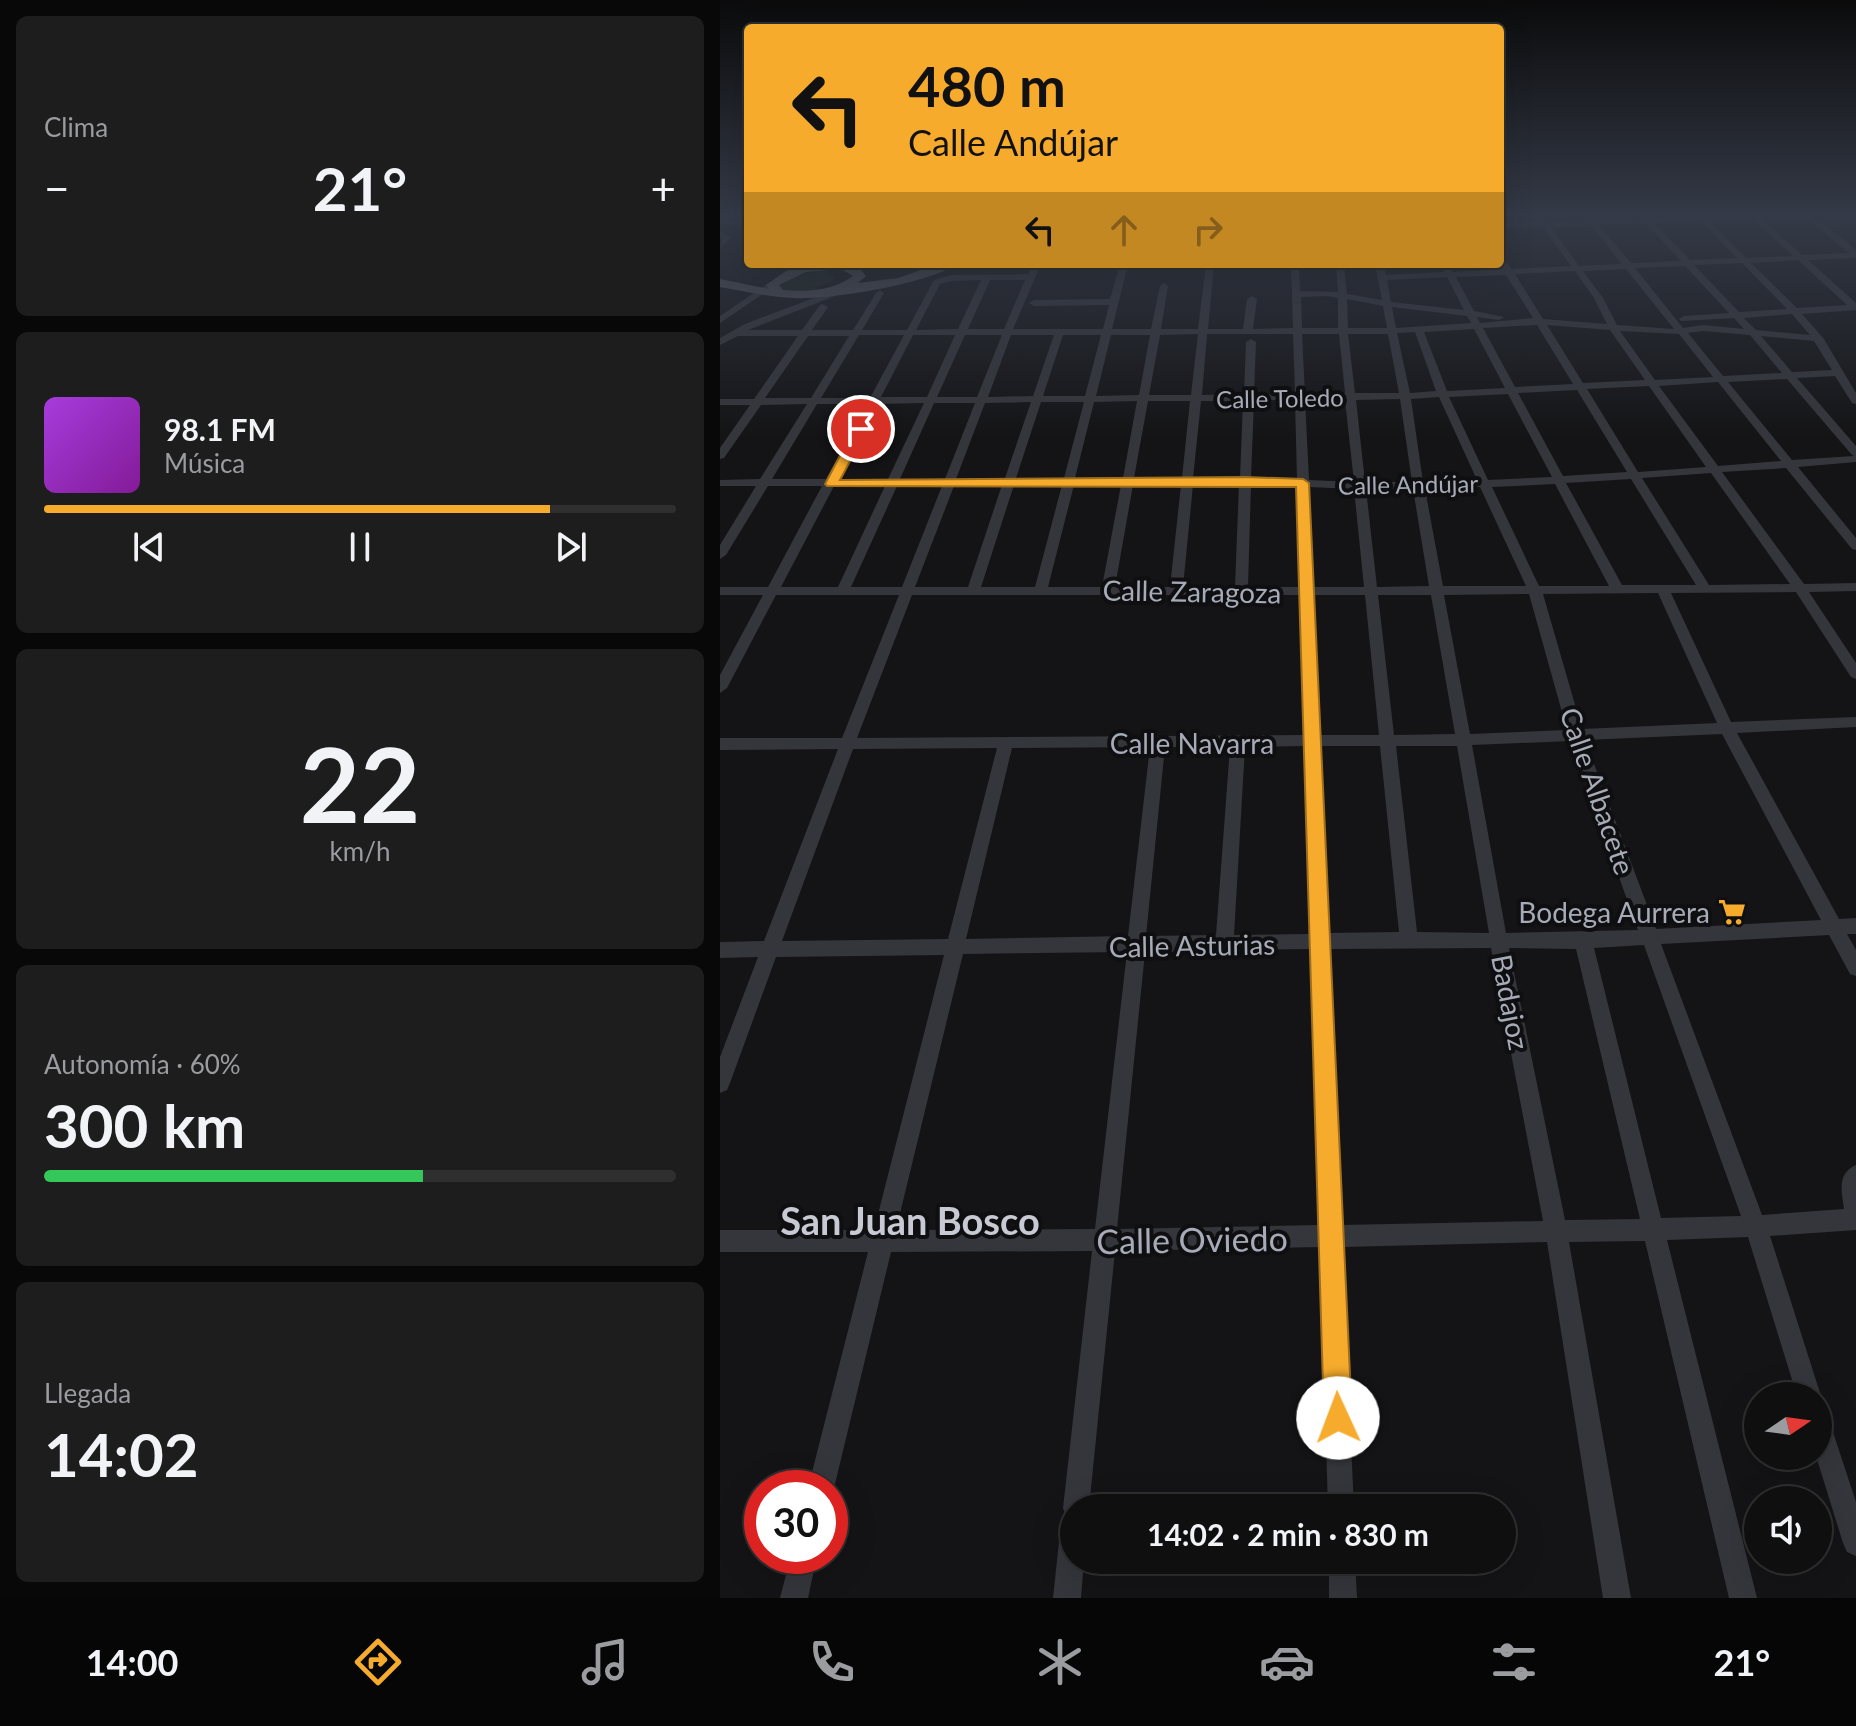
<!DOCTYPE html>
<html lang="es">
<meta charset="utf-8">
<style>
body{margin:0;font-family:Lato,sans-serif;background:#1d1d1e;color:#f1f3f6;height:100vh;display:flex;flex-direction:column;font-size:30px;white-space:nowrap}
*{box-sizing:border-box;margin:0}
p{font-size:26px;color:#9b9c9f}
.icon{flex:none;width:44px;height:44px;fill:none;stroke:currentColor;stroke-width:2;stroke-linecap:round;stroke-linejoin:round}
.map{position:relative;flex:1;overflow:hidden}
.details{display:flex;flex-direction:column;gap:16px;padding:16px;background:#080809;width:720px}
.details>*{flex:none}
.guide{position:absolute;left:24px;top:24px;width:760px;height:244px;border-radius:8px;box-shadow:0 8px 32px #0002,0 0 0 2px #2f2f30;background:#f6ab2c;color:#111;overflow:hidden}
.needle{width:52px;rotate:77deg}
.buttons{position:absolute;left:1024px;top:1382px;display:grid;gap:16px}
.buttons a{display:grid;place-items:center;width:88px;height:88px;border-radius:50%;background:#0f0f10;box-shadow:0 8px 32px #0002,0 0 0 2px #2f2f30;font-size:40px}
.speed{position:absolute;left:24px;top:1470px;display:flex;gap:16px;font-size:40px;font-weight:700;text-align:center}
.speed>*{display:grid;place-content:center;width:104px;height:104px;border-radius:50%;background:#0f0f10;box-shadow:0 8px 32px #0002,0 0 0 2px #2f2f30;line-height:1}
.speed .limit{border:12px solid #d22;background:#fff;color:#111}
.pin{position:absolute;display:grid;place-items:center;width:68px;height:68px;color:#fff;margin:-34px;border:4px solid #fff;border-radius:50%;box-shadow:0 2px 8px #0007}
.me{position:absolute;width:88px;margin:-44px;rotate:358deg;stroke-linejoin:round;filter:drop-shadow(0 0 6px #0008)}
.turn{display:flex;align-items:center;gap:28px;height:168px;padding:0 32px;font-size:36px}
.turn .icon{width:104px;height:104px;stroke-width:2.5}
.turn b{display:block;font-size:56px;line-height:68px}
.lanes{display:flex;align-items:center;height:76px;padding:0 32px;background:#0003;justify-content:center;gap:40px;direction:ltr}
.lanes .off{opacity:.35}
.big{font-size:60px;font-weight:700;line-height:1.1}
.details .card{flex:1;display:flex;flex-direction:column;justify-content:center;gap:12px;min-width:0;padding:0 28px;border-radius:12px;background:#1d1d1e}
.details .dial{align-items:center;gap:0}
.dial b{font-size:104px;line-height:1}
.song{display:flex;align-items:center;gap:24px}
.cover{width:96px;height:96px;border-radius:12px;background:linear-gradient(135deg,hsl(280 70% 55%),hsl(290 70% 35%))}
.played{height:8px;border-radius:4px;background:linear-gradient(90deg,#f6ab2c 80%,#2f2f30 80%)}
.keys{display:flex;justify-content:space-around;direction:ltr}
.heat{display:flex;justify-content:space-between;align-items:center;font-size:44px;direction:ltr}
.charge{height:12px;border-radius:6px;background:linear-gradient(90deg,#34c759 60%,#2f2f30 0)}
.trip{position:absolute;left:340px;top:1494px;width:456px;height:80px;border-radius:40px;background:#0f0f10;box-shadow:0 8px 32px #0002,0 0 0 2px #2f2f30;font-weight:700;line-height:80px;text-align:center}
.tab-bar{display:flex;height:128px;justify-content:space-around;align-items:center;background:#060606;color:#9b9c9f}
.tab-bar .icon{width:56px;height:56px}
.tab-bar .on{color:#f6ab2c}
.tab-bar b{font-size:36px;color:#f1f3f6}
main{display:flex;flex:1;min-height:0}
.map>svg:first-child{display:block}
.green{fill:#1a211b}
.lines{fill:none;stroke-linecap:round;stroke-linejoin:round}
.stream{stroke:#2a343a;stroke-width:2}
.minor{fill:#35363b;fill-rule:evenodd}
.major{fill:#51535a;fill-rule:evenodd}
.wall{fill:#303034}
.route{fill:#f6ab2c;stroke:#a06f1d;stroke-width:2}
.labels{text-anchor:middle;dominant-baseline:central;stroke-width:8;stroke-linejoin:round;paint-order:stroke}
.far-street-label{font-size:24px;fill:#a6abb7;stroke:#0f0f11}
.street-label{font-size:28px;fill:#a6abb7;stroke:#0f0f11}
.poi-label{font-size:28px;fill:#a6abb7;stroke:#0f0f11;text-anchor:end}
.near-street-label{font-size:34px;fill:#a6abb7;stroke:#0f0f11}
.near-quarter-label{font-size:38px;font-weight:bold;fill:#c7cad3;stroke:#0f0f11}
</style>
<main>
<section class="details">
<div class="card"><p>Clima</p>
<div class="heat"><a>−</a><b class="big">21°</b><a>+</a></div>
</div>
<div class="card">
<div class="song"><i class="cover"></i><div><b>98.1 FM</b><p>Música</p></div></div>
<div class="played"></div>
<div class="keys"><svg class="icon" aria-label="previous" viewBox="0 0 24 24"><path d="M18 5L8 12l10 7zM5 5v14"/></svg><svg class="icon" aria-label="pause" viewBox="0 0 24 24"><path d="M8 5v14M16 5v14"/></svg><svg class="icon" aria-label="next" viewBox="0 0 24 24"><path d="M6 5l10 7-10 7zM19 5v14"/></svg></div>
</div>
<div class="card dial"><b>22</b><p>km/h</p></div>
<div class="card"><p>Autonomía · 60%</p><b class="big">300 km</b><div class="charge"></div></div>
<div class="card"><p>Llegada</p><b class="big">14:02</b></div>
</section>
<div class="map">
<svg width="1136" height="1598" viewBox="0 0 1136 1598">
<rect width="100%" height="100%" fill="#141416"/>
<!-- green -->
<path class="green" d="M 106,271 L 114,276 L 113,281 L 94,288 L 99,289 L 96,290 L 61,290 L 60,286 L 76,275 Z"/>
<g class="lines">
<!-- stream -->
<path class="stream" d="M 1114,214 L 1136,218"/>
<!-- minor -->
<g class="minor">
<path d="M 814,214 L 822,214 L 828,222 L 867,220 L 862,214 L 870,214 L 875,220 L 921,218 L 921,214 L 929,218 L 976,216 L 974,214 L 985,216 L 1087,214 L 1096,217 L 1136,250 L 1136,258 L 1088,260 L 1136,303 L 1136,310 L 1082,314 L 1104,339 L 1136,393 L 1136,404 L 1132,403 L 1115,376 L 1077,378 L 1136,446 L 1136,462 L 1078,467 L 1136,538 L 1136,550 L 1132,549 L 1066,468 L 1002,472 L 1084,584 L 1136,583 L 1136,591 L 1089,592 L 1136,663 L 1136,679 L 1131,677 L 1076,592 L 951,593 L 1011,722 L 1136,717 L 1136,727 L 1017,733 L 1119,919 L 1136,918 L 1136,934 L 1127,934 L 1136,950 L 1136,976 L 1130,974 L 1109,935 L 941,944 L 1042,1215 L 1124,1209 C 1122,1192 1116,1174 1136,1165 L 1136,1230 L 1050,1236 L 1101,1396 L 1098,1404 L 1098,1396 L 1077,1396 L 1028,1237 L 947,1240 L 1037,1598 L 1009,1598 L 925,1241 L 849,1242 L 911,1598 L 883,1598 L 827,1242 L 622,1247 L 634,1508 L 608,1508 L 600,1247 L 395,1251 L 369,1508 L 354,1508 L 354,1560 L 364,1560 L 361,1598 L 333,1598 L 341,1523 L 345,1514 L 343,1508 L 372,1251 L 171,1252 L 114,1488 L 110,1497 L 110,1488 L 88,1488 L 148,1252 L 0,1252 L 0,1230 L 154,1230 L 224,955 L 56,957 L 10,1083 L 7,1090 L 0,1093 L 0,1057 L 38,957 L 0,958 L 0,942 L 44,941 L 118,749 L 0,750 L 0,738 L 122,738 L 179,595 L 56,595 L 7,688 L 0,693 L 0,675 L 43,595 L 0,595 L 0,587 L 48,587 L 102,486 L 48,486 L 6,555 L 0,559 L 0,545 L 36,486 L 0,486 L 0,480 L 40,479 L 87,404 L 41,405 L 4,458 L 0,459 L 0,448 L 30,405 L 0,405 L 0,399 L 34,399 L 78,336 L 18,336 L 0,345 L 0,338 L 25,324 L 112,291 L 116,294 L 115,296 L 28,330 L 82,330 L 100,305 L 103,304 L 108,307 L 92,330 L 133,330 L 156,293 L 160,290 L 164,293 L 142,330 L 187,330 L 214,280 L 231,275 L 308,274 L 313,264 L 321,264 L 293,329 L 383,329 L 389,305 L 314,306 L 309,303 L 314,300 L 390,299 L 400,264 L 408,264 L 392,329 L 431,329 L 440,286 L 444,283 L 448,286 L 441,329 L 478,329 L 486,264 L 494,264 L 488,329 L 523,329 L 527,299 L 532,296 L 537,299 L 533,329 L 573,328 L 571,264 L 579,264 L 580,291 L 618,292 L 616,264 L 624,264 L 627,294 L 662,300 L 655,264 L 663,264 L 666,275 L 724,272 L 723,269 L 727,266 L 733,272 L 783,269 L 780,264 L 780,254 L 792,269 L 851,266 L 823,227 L 780,228 L 780,224 L 820,222 ZM 1081,217 L 1090,221 L 1129,253 L 1082,255 L 1042,219 ZM 1033,219 L 1073,256 L 1026,258 L 989,221 ZM 981,221 L 1017,258 L 970,260 L 934,223 ZM 925,223 L 961,261 L 911,263 L 879,225 ZM 871,225 L 902,264 L 859,266 L 831,227 ZM 1078,260 L 1127,305 L 1077,308 L 1031,263 ZM 1022,263 L 1067,309 L 1019,312 L 974,265 ZM 965,266 L 1009,313 L 964,316 L 959,319 L 961,321 L 1014,318 L 1024,329 L 983,325 L 963,328 L 915,268 ZM 906,269 L 954,329 L 897,325 L 883,298 L 863,271 ZM 855,271 L 874,298 L 887,324 L 823,319 L 795,274 ZM 786,275 L 813,318 L 760,323 L 757,317 L 779,320 L 784,317 L 754,311 L 736,277 ZM 727,277 L 744,310 L 671,302 L 667,280 ZM 261,280 L 238,329 L 196,330 L 220,284 L 231,281 ZM 270,280 L 305,280 L 284,329 L 248,329 ZM 607,296 L 618,298 L 618,328 L 582,328 L 581,297 ZM 627,299 L 663,306 L 667,328 L 628,328 ZM 672,307 L 747,316 L 751,323 L 676,328 ZM 1072,314 L 1090,335 L 1036,330 L 1024,318 ZM 817,325 L 853,384 L 795,387 L 763,328 ZM 827,325 L 890,330 L 925,380 L 863,383 ZM 754,329 L 785,388 L 727,391 L 704,332 ZM 900,331 L 959,334 L 993,377 L 935,380 ZM 983,331 L 1030,335 L 1062,373 L 1003,376 L 968,333 ZM 695,332 L 716,391 L 690,393 L 677,333 ZM 478,334 L 471,395 L 429,395 L 440,335 ZM 487,334 L 573,334 L 575,394 L 534,394 L 536,342 L 531,339 L 526,342 L 524,394 L 482,395 ZM 582,334 L 619,334 L 625,393 L 585,394 ZM 628,334 L 668,334 L 679,393 L 635,393 ZM 139,335 L 184,335 L 150,398 L 101,398 ZM 193,335 L 235,335 L 207,397 L 161,397 ZM 245,335 L 282,335 L 257,397 L 217,397 ZM 291,335 L 334,335 L 313,396 L 268,397 ZM 343,335 L 381,335 L 365,396 L 323,396 ZM 391,335 L 430,335 L 419,395 L 376,396 ZM 88,336 L 129,336 L 91,398 L 45,398 ZM 1041,336 L 1094,341 L 1112,370 L 1072,372 ZM 1067,379 L 1132,455 L 1134,456 L 1072,460 L 1008,382 ZM 998,382 L 1061,461 L 998,466 L 939,386 ZM 929,386 L 986,467 L 918,472 L 867,389 ZM 857,390 L 907,472 L 843,476 L 798,393 ZM 788,394 L 832,477 L 768,480 L 729,397 ZM 719,397 L 757,480 L 703,482 L 691,399 ZM 680,399 L 692,482 L 645,482 L 636,400 ZM 534,400 L 575,400 L 577,480 L 531,478 ZM 585,400 L 625,400 L 634,482 L 589,480 ZM 417,401 L 403,478 L 355,478 L 374,402 ZM 428,401 L 470,401 L 462,478 L 414,478 ZM 481,401 L 523,401 L 520,478 L 473,478 ZM 311,402 L 285,478 L 236,479 L 265,403 ZM 321,402 L 364,402 L 344,478 L 296,478 ZM 204,403 L 168,479 L 117,479 L 157,404 ZM 214,403 L 255,403 L 225,479 L 180,479 ZM 97,404 L 147,404 L 106,479 L 52,479 ZM 991,473 L 1070,584 L 989,585 L 922,478 ZM 911,479 L 976,585 L 902,585 L 846,483 ZM 519,484 L 515,587 L 463,587 L 473,485 ZM 835,484 L 889,586 L 819,586 L 772,487 ZM 282,485 L 248,587 L 195,587 L 234,486 ZM 294,485 L 342,485 L 315,587 L 261,587 ZM 354,485 L 401,485 L 382,587 L 328,587 ZM 413,485 L 461,485 L 450,587 L 395,587 ZM 531,485 L 577,487 L 580,587 L 528,587 ZM 114,486 L 165,486 L 118,587 L 61,587 ZM 177,486 L 222,486 L 182,587 L 131,587 ZM 589,487 L 634,489 L 644,587 L 593,587 ZM 760,487 L 806,586 L 723,586 L 705,489 ZM 646,489 L 693,489 L 709,586 L 657,587 ZM 938,593 L 997,723 L 862,729 L 823,594 ZM 809,594 L 847,730 L 750,734 L 724,595 ZM 192,595 L 581,595 L 585,735 L 137,738 ZM 594,595 L 645,595 L 659,735 L 600,735 ZM 658,595 L 711,595 L 735,734 L 674,735 ZM 1002,734 L 1101,920 L 936,929 L 865,740 ZM 850,741 L 918,930 L 786,933 L 752,745 ZM 585,746 L 591,934 L 514,935 L 525,747 ZM 600,746 L 660,746 L 679,932 L 609,933 ZM 676,746 L 737,746 L 769,933 L 697,932 ZM 430,747 L 408,936 L 246,939 L 292,748 ZM 445,747 L 510,747 L 496,935 L 426,936 ZM 277,748 L 228,939 L 62,941 L 133,749 ZM 924,945 L 1021,1216 L 941,1218 L 874,948 ZM 771,948 L 823,1221 L 621,1225 L 609,949 ZM 789,948 L 856,949 L 920,1219 L 845,1220 ZM 591,949 L 600,1225 L 397,1229 L 425,952 L 498,951 L 504,953 L 510,950 ZM 407,952 L 375,1229 L 176,1230 L 243,954 Z"/>
<path d="M 0,220 L 28,223 L 28,227 L 0,224 Z"/>
<path d="M 0,232 L 12,237 L 0,247 L 3,238 L 0,237 Z"/>
<path d="M 49,283 L 56,285 L 0,323 L 0,316 Z"/>
<path d="M 1098,1411 L 1107,1414 L 1136,1502 L 1136,1556 L 1127,1552 L 1123,1543 L 1096,1456 L 1098,1456 Z"/>
<path d="M 71,1556 L 97,1556 L 88,1598 L 60,1598 Z"/>
<path d="M 609,1560 L 635,1560 L 637,1598 L 609,1598 Z"/>
</g>
<!-- major -->
<path class="major" d="M 91,264 L 195,264 L 189,268 L 141,270 L 146,276 L 138,283 L 178,278 L 218,264 L 236,264 C 209,284 108,300 74,298 C 49,297 24,291 0,287 L 0,279 L 49,289 L 46,285 L 66,271 ZM 121,269 L 133,276 C 112,291 88,292 63,290 L 59,285 L 86,272 Z"/>
</g>
<!-- wall -->
<path class="wall" d="M 10,214 L 28,214 L 28,217 L 10,215 Z"/>
<!-- sky -->
<linearGradient id="sky" x2="0" y2="1"><stop stop-color="#0b0b0c"/><stop offset="0.49" stop-color="#343a47"/><stop offset="1" stop-color="#343a47" stop-opacity="0"/></linearGradient>
<rect width="1136" height="438" fill="url(#sky)"/>
<!-- route -->
<path class="route" d="M 141,425 L 147,429 L 120,480 L 525,477 L 583,479 L 589,483 L 632,1418 L 628,1427 L 618,1432 L 609,1427 L 604,1418 L 576,487 L 107,486 L 105,484 L 134,429 Z"/>
<!-- icons -->
<defs>
<g id="supermarket-bare" transform="scale(2.16)"><path d="M-6-5.5h2.5l.6 2H6L4.5 2H-2.5L-4.4-4H-6ZM-1.5 3.2a1.3 1.3 0 1 0 .1 0ZM3 3.2a1.3 1.3 0 1 0 .1 0Z" fill="#f6ab2c" stroke="#0f0f11" stroke-width="2.5" paint-order="stroke"/></g>
</defs>
<g fill-rule="evenodd">
<use href="#supermarket-bare" x="1012" y="912"/>
</g>
<g class="labels">
<!-- far-street labels -->
<g class="far-street-label">
<text transform="translate(560 398) rotate(-1)">Calle Toledo</text>
<text transform="translate(688 484) rotate(-1)">Calle Andújar</text>
</g>
<!-- street labels -->
<g class="street-label">
<text transform="translate(472 591) rotate(1)">Calle Zaragoza</text>
<text x="472" y="743">Calle Navarra</text>
<text transform="translate(878 791) rotate(71)">Calle Albacete</text>
<text transform="translate(472 945) rotate(-1)">Calle Asturias</text>
<text transform="translate(791 1002) rotate(79)">Badajoz</text>
</g>
<!-- poi labels -->
<g class="poi-label">
<text x="990" y="912">Bodega Aurrera</text>
</g>
<!-- near-street labels -->
<g class="near-street-label">
<text transform="translate(472 1239) rotate(-1)">Calle Oviedo</text>
</g>
<!-- near-quarter labels -->
<g class="near-quarter-label">
<text x="190" y="1220">San Juan Bosco</text>
</g>
</g>
</svg>
<div class="buttons">
<a><svg class="needle" viewBox="-14 -14 28 28"><path d="M0-13l5 13h-10z" fill="#e53935"/><path d="M0 13l5-13h-10z" fill="#9b9c9f"/></svg></a>
<a><svg class="icon" aria-label="sound" viewBox="0 0 24 24"><path d="M4 9h4l5-4v14l-5-4H4zM17 9q2 3 0 6"/></svg></a>
</div>
<div class="speed"><div class="limit">30</div></div>
<div class="pin" style="left:141px;top:429px;background:#d93025"><svg class="icon" aria-label="arrive" viewBox="0 0 24 24"><path d="M6 21V4h12l-3 4 3 4H6"/></svg></div>
<svg class="me" style="left:618px;top:1418px" viewBox="-20 -20 40 40"><circle r="19" fill="#fff"/><path d="M0-13L10 11 0 6-10 11z" fill="#f6ab2c"/></svg>
<div class="trip">14:02 · 2 min · 830 m</div>
<div class="guide">
<div class="turn"><svg class="icon" aria-label="left" viewBox="0 0 24 24"><path d="M17 20v-9H6M10 6l-5 5 5 5"/></svg><div><b>480 m</b>Calle Andújar</div></div>
<div class="lanes"><svg class="icon" aria-label="left" viewBox="0 0 24 24"><path d="M17 20v-9H6M10 6l-5 5 5 5"/></svg><svg class="icon off" aria-label="ahead" viewBox="0 0 24 24"><path d="M12 20V5M6 11l6-6 6 6"/></svg><svg class="icon off" aria-label="right" viewBox="0 0 24 24"><path d="M7 20v-9h11M14 6l5 5-5 5"/></svg></div>
</div>
</div>
</main>
<nav class="tab-bar">
<b>14:00</b>
<svg class="icon on" aria-label="directions" viewBox="0 0 24 24"><path d="M12 3l9 9-9 9-9-9zM9 14v-3h6M13 9l2 2-2 2"/></svg>
<svg class="icon" aria-label="music" viewBox="0 0 24 24"><path d="M9 18V5l10-2v13"/><circle cx="6" cy="18" r="3"/><circle cx="16" cy="16" r="3"/></svg>
<svg class="icon" aria-label="phone" viewBox="0 0 24 24"><path d="M5 4h4l2 5-3 2q2 4 5 5l2-3 5 2v4C11 20 4 13 5 4z"/></svg>
<svg class="icon" aria-label="climate" viewBox="0 0 24 24"><path d="M12 3v18M4 7l16 10M4 17L20 7"/></svg>
<svg class="icon" aria-label="car" viewBox="0 0 24 24"><path d="M5 17H2v-5l4-1 3-4h7l3 4 3 1v5h-3M9 17h6M6 11h13"/><circle cx="7" cy="17" r="2"/><circle cx="17" cy="17" r="2"/></svg>
<svg class="icon" aria-label="filters" viewBox="0 0 24 24"><path d="M4 7h16M4 17h16"/><circle cx="9" cy="7" r="2"/><circle cx="15" cy="17" r="2"/></svg>
<b>21°</b>
</nav>
